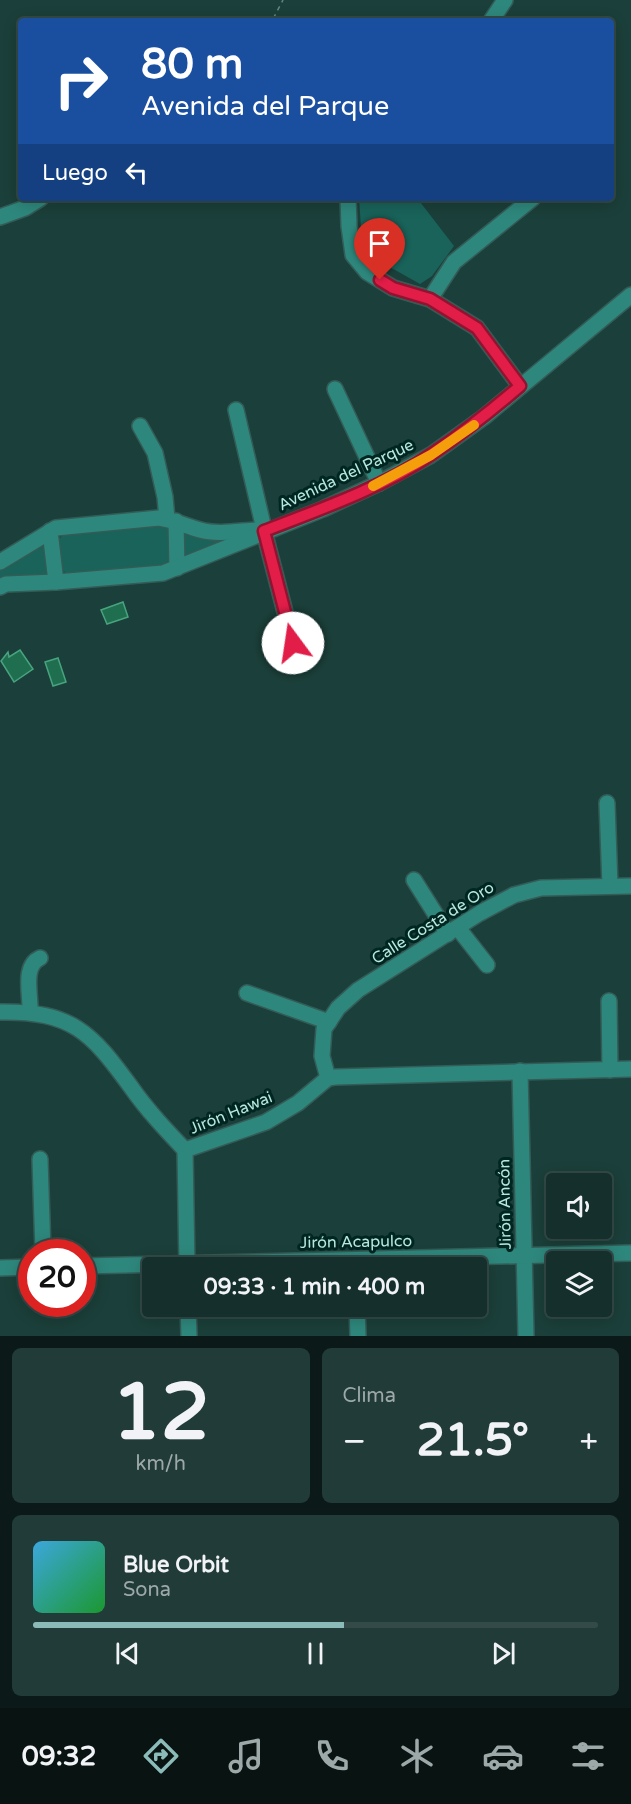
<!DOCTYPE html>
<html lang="es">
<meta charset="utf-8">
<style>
body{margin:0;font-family:"Varela Round",sans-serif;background:#213b38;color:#f1f3f6;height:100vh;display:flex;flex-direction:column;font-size:22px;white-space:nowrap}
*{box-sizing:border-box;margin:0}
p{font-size:20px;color:#9da9a9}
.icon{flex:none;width:33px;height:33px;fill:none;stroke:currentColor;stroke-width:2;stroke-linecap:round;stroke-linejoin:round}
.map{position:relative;height:1336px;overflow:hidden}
.side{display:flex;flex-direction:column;gap:12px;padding:12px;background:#0b1a18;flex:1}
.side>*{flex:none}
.banner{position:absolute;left:18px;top:18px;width:596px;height:183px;border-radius:6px;box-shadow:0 3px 15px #0003,0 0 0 2px #334a48;background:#1a4fa0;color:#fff;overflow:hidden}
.tools{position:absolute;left:546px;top:1173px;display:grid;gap:12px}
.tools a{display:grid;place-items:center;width:66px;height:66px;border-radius:6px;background:#142f2c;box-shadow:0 3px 15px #0003,0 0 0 2px #334a48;font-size:30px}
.speed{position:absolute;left:18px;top:1239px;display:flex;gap:12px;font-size:30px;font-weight:700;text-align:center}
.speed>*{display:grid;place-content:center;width:78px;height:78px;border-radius:50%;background:#142f2c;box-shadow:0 3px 15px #0003,0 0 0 2px #334a48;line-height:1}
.speed .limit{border:9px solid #d22;background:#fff;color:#111}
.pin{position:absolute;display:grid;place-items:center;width:51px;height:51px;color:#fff;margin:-62px -26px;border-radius:50% 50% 50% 0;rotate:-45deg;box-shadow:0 0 6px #0007}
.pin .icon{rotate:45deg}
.me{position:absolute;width:66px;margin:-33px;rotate:346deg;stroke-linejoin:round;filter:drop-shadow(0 0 4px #0008)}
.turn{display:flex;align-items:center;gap:21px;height:126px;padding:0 24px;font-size:27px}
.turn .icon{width:78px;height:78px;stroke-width:2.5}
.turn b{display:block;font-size:42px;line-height:51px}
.then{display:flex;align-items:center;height:57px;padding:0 24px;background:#0003;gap:12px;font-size:22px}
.big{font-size:45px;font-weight:700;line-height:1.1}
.side .widget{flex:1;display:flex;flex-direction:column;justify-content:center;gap:9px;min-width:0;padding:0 21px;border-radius:9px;background:#213b38}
.side .dial{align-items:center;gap:0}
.dial b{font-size:78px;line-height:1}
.song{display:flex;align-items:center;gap:18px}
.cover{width:72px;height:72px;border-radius:9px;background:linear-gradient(135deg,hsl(200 70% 55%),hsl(130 70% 35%))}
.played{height:6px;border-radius:3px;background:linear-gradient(90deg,#8bbbb9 55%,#334a48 55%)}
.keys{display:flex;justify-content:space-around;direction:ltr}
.heat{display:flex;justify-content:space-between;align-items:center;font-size:33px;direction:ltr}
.side .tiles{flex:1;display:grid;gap:12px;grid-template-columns:1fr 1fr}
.widget:last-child{grid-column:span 2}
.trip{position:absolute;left:142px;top:1257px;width:345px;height:60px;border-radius:6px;background:#142f2c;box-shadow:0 3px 15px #0003,0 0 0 2px #334a48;font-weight:700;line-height:60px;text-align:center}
.tabs{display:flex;height:96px;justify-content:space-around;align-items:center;background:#081312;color:#9da9a9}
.tabs .icon{width:42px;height:42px}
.tabs .active{color:#8bbbb9}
.tabs b{font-size:27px;color:#f1f3f6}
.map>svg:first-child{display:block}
.green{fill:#19635a}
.building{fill:#1f6e50;stroke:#48a47e;stroke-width:1.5}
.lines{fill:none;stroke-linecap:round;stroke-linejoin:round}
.minor-casing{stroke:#335c56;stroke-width:18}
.path{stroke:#5f8a83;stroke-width:1.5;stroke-dasharray:4.5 4.5;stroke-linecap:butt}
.minor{stroke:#2e877c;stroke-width:15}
.route-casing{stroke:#92132f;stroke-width:15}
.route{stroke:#e11d48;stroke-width:10}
.slow{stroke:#f59e0b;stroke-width:10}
.labels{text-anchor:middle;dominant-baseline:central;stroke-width:6;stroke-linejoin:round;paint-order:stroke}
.street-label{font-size:16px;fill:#b6e8e0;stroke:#002621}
</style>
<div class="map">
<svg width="631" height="1336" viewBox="0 0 631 1336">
<rect width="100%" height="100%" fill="#1b3f3a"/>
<!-- green -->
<g class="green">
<path d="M 359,198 L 417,198 L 454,246 L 432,276 L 420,284 L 372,257 L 362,242 Z"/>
<path d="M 162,523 L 168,528 L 169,563 L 167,567 L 69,574 L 63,571 L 58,540 L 65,533 Z"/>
<path d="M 183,530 L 221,540 L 221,543 L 185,558 L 181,556 Z"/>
<path d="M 43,544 L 47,546 L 48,577 L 0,581 L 0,569 Z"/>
</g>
<!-- building -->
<g class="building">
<path d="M 123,602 L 128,617 L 107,624 L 101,610 Z"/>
<path d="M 20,650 L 33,669 L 14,682 L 1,661 L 8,652 L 9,657 Z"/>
<path d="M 58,658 L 66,682 L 53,686 L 45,662 Z"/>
</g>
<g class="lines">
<!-- minor casing -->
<g class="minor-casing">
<g id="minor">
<path d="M 491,21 L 505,0"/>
<path d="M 348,198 L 349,226 L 353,255 L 367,272 L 393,288 L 430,299 L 477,328 L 520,386"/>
<path d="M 0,217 L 25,208 L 41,198"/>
<path d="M 430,299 L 454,262 L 533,198"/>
<path d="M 335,389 L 379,483"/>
<path d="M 236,410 L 264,529"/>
<path d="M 140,426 L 155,453 L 165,497 L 167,519"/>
<path d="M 176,521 L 177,568"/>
<path d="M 50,531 L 56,582"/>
<path d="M 264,531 L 293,643"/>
<path d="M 0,562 L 56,528 L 159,518 C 173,520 186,526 200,530 C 218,535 238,531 256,530"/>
<path d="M 0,587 L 6,584 L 56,582 L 163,573 L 323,509 L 379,483 L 431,455 L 484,417 L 631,295"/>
<path d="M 607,803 L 610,886"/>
<path d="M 414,880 L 448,934"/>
<path d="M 458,928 L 487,965"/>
<path d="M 247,993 L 329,1022"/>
<path d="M 609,1001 L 610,1070"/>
<path d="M 0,1012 C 72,1011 91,1032 131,1087 C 147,1110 166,1130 185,1150 L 266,1122 L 298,1103 L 328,1078 L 335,1077 L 631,1069"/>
<path d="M 30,1012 C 31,995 22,966 40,958"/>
<path d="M 520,1071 L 526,1336"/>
<path d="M 328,1078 L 322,1056 L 324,1029 L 338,1008 L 358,990 L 480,913 L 514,895 L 541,888 L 631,886"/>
<path d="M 185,1150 L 187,1268"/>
<path d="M 40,1159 L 43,1252"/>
<path d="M 82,1266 L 631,1253"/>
<path d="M 0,1268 L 32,1267"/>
<path d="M 188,1306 L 189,1336"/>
<path d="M 357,1306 L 358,1336"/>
</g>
</g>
<!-- path -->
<path class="path" d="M 265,21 L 273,19 L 283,0"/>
<!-- minor -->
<use href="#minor" class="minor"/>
</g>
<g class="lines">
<!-- route casing -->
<g class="route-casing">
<path id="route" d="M 293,643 L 264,531 C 321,509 381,488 432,454 C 463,433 492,410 520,386 L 477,328 L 430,299 L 393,288 L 380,280"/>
</g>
<!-- route -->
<use href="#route" class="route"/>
<!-- slow -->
<path class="slow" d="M 373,486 L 431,455 L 474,425"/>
</g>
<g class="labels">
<!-- street labels -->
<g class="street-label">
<text transform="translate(346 475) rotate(-25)">Avenida del Parque</text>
<text transform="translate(433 923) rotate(-32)">Calle Costa de Oro</text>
<text transform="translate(231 1113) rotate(-22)">Jirón Hawai</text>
<text transform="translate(505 1204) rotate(-91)">Jirón Ancón</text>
<text transform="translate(356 1242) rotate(-1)">Jirón Acapulco</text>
</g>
</g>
</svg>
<div class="tools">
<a><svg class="icon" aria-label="sound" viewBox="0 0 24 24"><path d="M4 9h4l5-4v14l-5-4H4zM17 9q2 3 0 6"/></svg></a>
<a><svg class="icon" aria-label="layers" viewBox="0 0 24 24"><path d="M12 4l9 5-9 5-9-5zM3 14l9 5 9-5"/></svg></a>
</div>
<div class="speed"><div class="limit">20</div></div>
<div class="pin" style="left:380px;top:280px;background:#d93025"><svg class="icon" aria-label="arrive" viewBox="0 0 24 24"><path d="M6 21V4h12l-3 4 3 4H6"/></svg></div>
<svg class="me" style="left:293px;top:643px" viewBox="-20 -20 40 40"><circle r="19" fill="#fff"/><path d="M0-13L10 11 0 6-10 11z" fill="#e11d48"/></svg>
<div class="trip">09:33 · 1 min · 400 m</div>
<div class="banner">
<div class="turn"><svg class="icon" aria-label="right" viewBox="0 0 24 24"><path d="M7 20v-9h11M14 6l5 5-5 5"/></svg><div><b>80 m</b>Avenida del Parque</div></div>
<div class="then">Luego<svg class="icon" aria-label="left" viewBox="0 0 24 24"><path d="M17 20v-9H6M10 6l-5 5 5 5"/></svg></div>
</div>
</div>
<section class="side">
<div class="tiles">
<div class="widget dial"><b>12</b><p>km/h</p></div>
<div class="widget"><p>Clima</p>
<div class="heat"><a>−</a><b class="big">21.5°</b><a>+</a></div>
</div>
<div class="widget">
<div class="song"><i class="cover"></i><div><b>Blue Orbit</b><p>Sona</p></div></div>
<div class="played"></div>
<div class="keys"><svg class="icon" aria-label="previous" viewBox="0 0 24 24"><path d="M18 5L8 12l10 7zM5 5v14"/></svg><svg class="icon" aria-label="pause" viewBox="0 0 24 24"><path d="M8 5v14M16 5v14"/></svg><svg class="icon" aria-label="next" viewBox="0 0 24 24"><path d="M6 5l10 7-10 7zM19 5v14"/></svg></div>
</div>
</div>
</section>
<nav class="tabs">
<b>09:32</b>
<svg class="icon active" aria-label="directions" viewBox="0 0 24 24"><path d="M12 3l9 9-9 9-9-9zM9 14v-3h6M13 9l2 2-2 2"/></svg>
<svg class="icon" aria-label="music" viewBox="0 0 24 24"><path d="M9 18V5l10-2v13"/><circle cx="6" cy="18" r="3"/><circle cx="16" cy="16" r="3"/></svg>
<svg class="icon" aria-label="phone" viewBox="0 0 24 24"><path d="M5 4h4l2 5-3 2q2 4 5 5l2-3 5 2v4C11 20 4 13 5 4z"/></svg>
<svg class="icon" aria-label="climate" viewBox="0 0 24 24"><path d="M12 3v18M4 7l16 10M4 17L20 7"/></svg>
<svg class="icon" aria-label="car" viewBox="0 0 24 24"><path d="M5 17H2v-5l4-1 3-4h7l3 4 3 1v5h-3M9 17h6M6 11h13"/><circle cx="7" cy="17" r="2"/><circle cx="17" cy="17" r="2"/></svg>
<svg class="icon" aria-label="filters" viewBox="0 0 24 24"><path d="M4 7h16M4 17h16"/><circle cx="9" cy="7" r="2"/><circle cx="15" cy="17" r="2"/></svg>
</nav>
